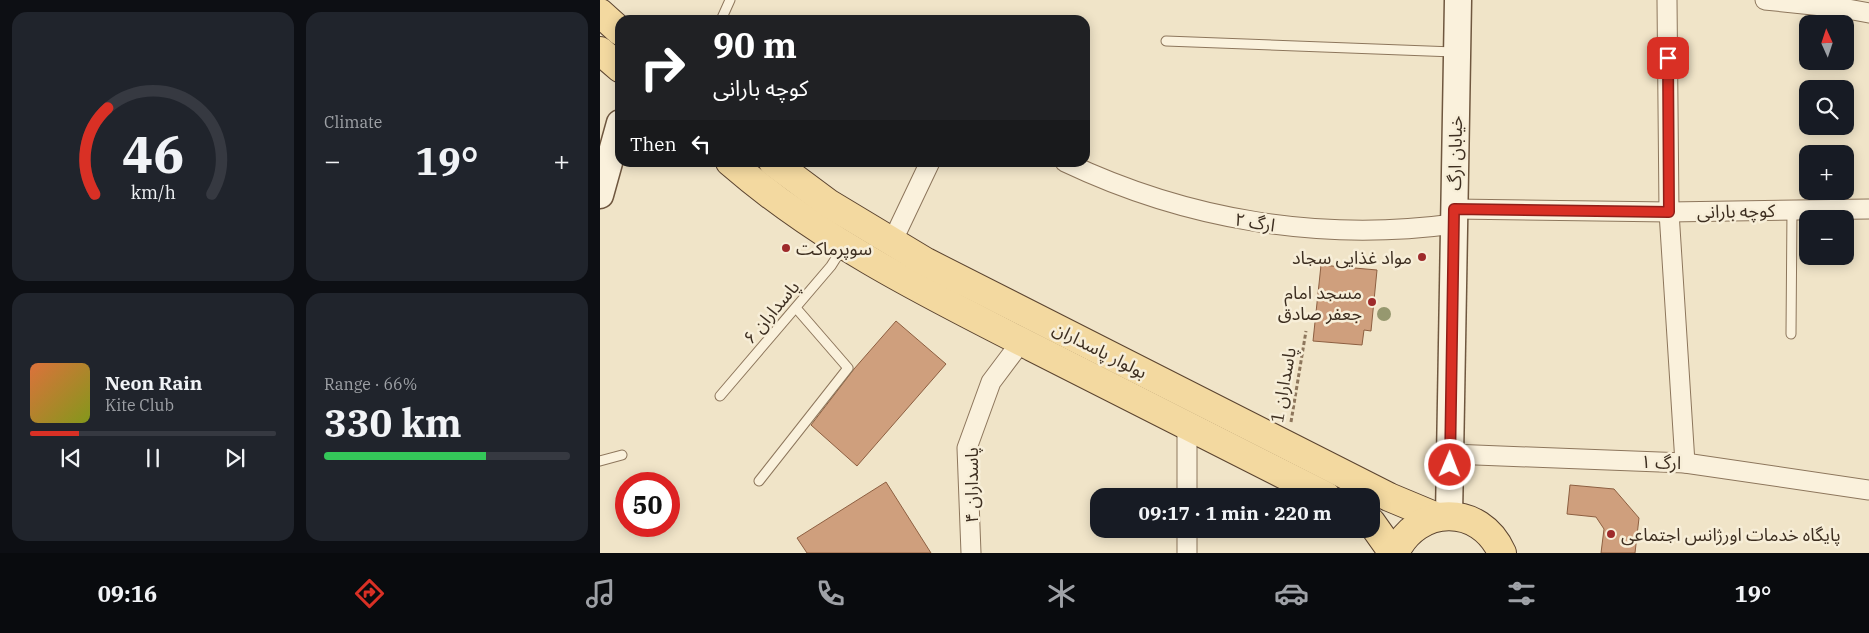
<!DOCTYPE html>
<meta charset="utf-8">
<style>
body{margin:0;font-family:"IBM Plex Serif","Noto Sans Arabic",serif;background:#20242c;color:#f1f3f6;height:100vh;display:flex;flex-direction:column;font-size:19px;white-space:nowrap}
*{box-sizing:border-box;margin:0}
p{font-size:16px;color:#9ea1a6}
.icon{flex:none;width:28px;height:28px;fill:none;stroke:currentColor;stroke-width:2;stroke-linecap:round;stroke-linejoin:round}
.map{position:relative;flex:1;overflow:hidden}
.details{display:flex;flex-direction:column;gap:12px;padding:12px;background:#0d0f14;width:600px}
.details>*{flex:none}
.guide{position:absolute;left:15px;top:15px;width:475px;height:152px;border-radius:15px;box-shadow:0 2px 12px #0003;background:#202124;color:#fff;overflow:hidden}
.needle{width:32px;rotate:357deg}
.buttons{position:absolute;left:1199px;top:15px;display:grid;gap:10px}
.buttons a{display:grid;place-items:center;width:55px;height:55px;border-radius:10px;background:#171b24;box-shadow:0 2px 12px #0003;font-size:25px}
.speed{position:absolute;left:15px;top:472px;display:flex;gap:10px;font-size:25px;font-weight:700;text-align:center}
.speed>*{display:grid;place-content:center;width:65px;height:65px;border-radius:50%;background:#171b24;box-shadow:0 2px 12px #0003;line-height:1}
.speed .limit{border:8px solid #d22;background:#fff;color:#111}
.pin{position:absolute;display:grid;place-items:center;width:42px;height:42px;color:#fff;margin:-21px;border-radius:10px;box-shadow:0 2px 8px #0006}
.me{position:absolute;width:55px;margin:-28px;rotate:1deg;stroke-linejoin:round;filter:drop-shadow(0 0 4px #0008)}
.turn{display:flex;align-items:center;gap:18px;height:105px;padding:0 15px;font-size:22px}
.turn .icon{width:65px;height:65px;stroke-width:2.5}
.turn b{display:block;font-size:35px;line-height:42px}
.then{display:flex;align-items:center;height:48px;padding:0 15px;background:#0003;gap:10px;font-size:19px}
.big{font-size:38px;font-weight:800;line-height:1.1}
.details .card{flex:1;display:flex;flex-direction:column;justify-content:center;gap:8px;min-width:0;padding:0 18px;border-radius:15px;background:#20242c}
.details .dial{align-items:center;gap:0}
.dial svg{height:130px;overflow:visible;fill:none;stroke:#363941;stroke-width:7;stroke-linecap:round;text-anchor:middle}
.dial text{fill:#f1f3f6;stroke:none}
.song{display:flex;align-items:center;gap:15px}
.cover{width:60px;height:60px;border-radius:8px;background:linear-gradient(135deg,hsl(20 70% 55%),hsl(70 70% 35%))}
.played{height:5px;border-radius:2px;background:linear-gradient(90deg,#d93025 20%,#363941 20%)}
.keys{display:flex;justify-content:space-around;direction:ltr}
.heat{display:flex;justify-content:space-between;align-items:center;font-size:28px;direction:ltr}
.charge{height:8px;border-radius:4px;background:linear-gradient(90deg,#34c759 66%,#363941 0)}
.details .tiles{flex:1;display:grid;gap:12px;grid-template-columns:repeat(2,1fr)}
.trip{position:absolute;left:490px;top:488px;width:290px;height:50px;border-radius:15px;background:#171b24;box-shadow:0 2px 12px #0003;font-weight:800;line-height:50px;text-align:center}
.dock{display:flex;height:80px;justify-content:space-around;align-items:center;background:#090b0e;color:#9ea1a6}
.dock .icon{width:35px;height:35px}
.dock .on{color:#d93025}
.dock b{font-size:22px;color:#f1f3f6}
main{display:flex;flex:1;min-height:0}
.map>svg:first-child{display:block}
.building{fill:#cf9f7d;stroke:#8d5f41}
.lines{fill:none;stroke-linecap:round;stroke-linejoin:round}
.lane-casing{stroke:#8d765c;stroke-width:11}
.street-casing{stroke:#8d765c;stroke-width:21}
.secondary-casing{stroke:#6f573f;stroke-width:29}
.primary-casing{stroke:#5b4430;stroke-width:30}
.path{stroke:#8d765c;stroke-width:3;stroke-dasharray:4 2.5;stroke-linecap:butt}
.lane{stroke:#faf1dc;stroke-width:9}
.street{stroke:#faf1dc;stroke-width:19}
.secondary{stroke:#faf1dc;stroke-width:26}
.primary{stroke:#f3d9a0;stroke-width:28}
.tree{fill:#96986f}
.route-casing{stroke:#8d1f18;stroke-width:12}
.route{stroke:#d93025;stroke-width:9}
.poi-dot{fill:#9e2a2b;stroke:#f7eed8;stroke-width:2}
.labels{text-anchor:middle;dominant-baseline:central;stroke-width:5;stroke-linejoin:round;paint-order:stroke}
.street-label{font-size:18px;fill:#3d2e20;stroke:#f7eed8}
.poi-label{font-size:18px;fill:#3d2e20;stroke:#f7eed8;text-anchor:start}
</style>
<main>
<section class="details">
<div class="tiles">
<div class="card dial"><svg viewBox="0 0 100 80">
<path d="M14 69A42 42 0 1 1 86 69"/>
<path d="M14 69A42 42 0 0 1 22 16" stroke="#d93025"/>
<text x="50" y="56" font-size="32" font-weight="700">46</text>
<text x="50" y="72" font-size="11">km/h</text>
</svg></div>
<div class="card"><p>Climate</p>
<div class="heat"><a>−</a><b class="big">19°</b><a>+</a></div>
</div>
<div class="card">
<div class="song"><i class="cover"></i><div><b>Neon Rain</b><p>Kite Club</p></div></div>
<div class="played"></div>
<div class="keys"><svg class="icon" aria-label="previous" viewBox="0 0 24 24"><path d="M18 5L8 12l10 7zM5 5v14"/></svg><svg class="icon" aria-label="pause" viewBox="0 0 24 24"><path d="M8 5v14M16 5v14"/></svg><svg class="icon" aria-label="next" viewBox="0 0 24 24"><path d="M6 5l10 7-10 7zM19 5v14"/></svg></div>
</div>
<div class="card"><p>Range · 66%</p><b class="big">330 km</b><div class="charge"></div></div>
</div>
</section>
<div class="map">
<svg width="1269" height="553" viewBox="0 0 1269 553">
<rect width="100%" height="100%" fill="#f0e4c8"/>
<!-- building -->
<g class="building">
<path d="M 721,265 L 777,270 L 771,331 L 764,330 L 762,345 L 713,341 Z"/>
<path d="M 296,321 L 346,364 L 257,466 L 211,425 L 254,369 Z"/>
<path d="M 286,482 L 331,553 L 207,553 L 197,538 Z"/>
<path d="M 970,485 L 1014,489 L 1039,518 L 1035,553 L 1001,553 L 1004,529 L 996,517 L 967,514 Z"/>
</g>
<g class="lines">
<!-- lane casing -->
<g class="lane-casing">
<g id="lane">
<path d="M 121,20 L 130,0"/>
<path d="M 566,41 L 854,52"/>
<path d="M 1191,334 L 1192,210"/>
<path d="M 120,396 L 231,266 L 243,247"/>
<path d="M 0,461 L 22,455"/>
<path d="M 159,481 L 248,368 L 196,308"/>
</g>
</g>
<!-- street casing -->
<g class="street-casing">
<g id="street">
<path d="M 1067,0 L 1069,212 L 1085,463"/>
<path d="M 1165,0 L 1242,8 L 1269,13"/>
<path d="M 465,162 C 587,220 720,242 854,224"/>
<path d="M 854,209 L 1069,212 L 1269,209"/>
<path d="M 292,242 L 330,162"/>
<path d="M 587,426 L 587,496"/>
<path d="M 851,454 L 1085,463 L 1269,490"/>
<path d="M 371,553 L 367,448 L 391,382 L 421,342"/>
<path d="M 587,553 L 587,529"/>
</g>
</g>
<!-- secondary casing -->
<g class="secondary-casing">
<g id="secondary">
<path d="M 0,195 L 20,123"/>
<path d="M 849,516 L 858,0"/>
</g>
</g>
<!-- primary casing -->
<g class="primary-casing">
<g id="primary">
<path d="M 0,13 L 20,31"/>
<path d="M 0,51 L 20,68"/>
<path d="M 130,162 C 221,241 326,293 432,347 C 530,397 628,447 726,496"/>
<path d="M 173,162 L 228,203 L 326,262 L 789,497 L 837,517"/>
<path d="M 771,522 L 793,553"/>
<path d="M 795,553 C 817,505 880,503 902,553"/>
</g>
</g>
<!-- path -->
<path class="path" d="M 691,422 L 706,331"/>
<!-- lane -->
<use href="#lane" class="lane"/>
<!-- street -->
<use href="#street" class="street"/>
<!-- secondary -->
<use href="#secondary" class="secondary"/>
<!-- primary -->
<use href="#primary" class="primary"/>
</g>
<!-- trees -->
<circle class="tree" cx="784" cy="314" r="7"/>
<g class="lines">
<!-- route casing -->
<g class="route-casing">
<path id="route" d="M 850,465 L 854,209 L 1069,212 L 1068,58"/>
</g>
<!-- route -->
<use href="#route" class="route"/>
</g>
<!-- markers -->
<g class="poi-dot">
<circle cx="186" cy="248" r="5"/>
<circle cx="822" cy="257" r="5"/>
<circle cx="772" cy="302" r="5"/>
<circle cx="1011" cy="534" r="5"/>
</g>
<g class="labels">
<!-- street labels -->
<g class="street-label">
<text transform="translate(855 153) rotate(-89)">خیابان ارگ</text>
<text transform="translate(1136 211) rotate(-1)">کوچه بارانی</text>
<text transform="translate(655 222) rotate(9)">ارگ ۲</text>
<text transform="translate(171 312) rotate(-50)">پاسداران ۶</text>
<text transform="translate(500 350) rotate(27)">بولوار پاسداران</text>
<text transform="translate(683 385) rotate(-80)">پاسداران 1</text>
<text transform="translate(1061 462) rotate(2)">ارگ ۱</text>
<text transform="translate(371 485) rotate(-90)">پاسداران ۴</text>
</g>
<!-- poi labels -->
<g class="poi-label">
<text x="196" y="248">سوپرماکت</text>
<text x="812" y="257" text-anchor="end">مواد غذایی سجاد</text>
<text x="762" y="292" text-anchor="end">مسجد امام<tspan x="762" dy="21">جعفر صادق</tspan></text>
<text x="1021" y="534">پایگاه خدمات اورژانس اجتماعی</text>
</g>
</g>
</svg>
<div class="buttons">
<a><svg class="needle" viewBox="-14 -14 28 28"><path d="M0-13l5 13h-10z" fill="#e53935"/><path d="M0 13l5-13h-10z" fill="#9ea1a6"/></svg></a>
<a><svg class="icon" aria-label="search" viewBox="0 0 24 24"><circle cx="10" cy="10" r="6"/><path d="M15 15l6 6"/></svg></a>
<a>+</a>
<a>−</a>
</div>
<div class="speed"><div class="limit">50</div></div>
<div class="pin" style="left:1068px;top:58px;background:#d93025"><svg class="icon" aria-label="arrive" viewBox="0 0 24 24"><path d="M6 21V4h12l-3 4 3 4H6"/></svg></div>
<svg class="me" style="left:850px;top:465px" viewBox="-20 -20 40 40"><circle r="17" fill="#d93025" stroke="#fff" stroke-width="3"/><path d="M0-11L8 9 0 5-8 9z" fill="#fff"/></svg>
<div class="trip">09:17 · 1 min · 220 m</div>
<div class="guide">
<div class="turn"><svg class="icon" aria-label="right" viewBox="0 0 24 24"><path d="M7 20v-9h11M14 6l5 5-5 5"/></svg><div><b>90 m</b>کوچه بارانی</div></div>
<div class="then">Then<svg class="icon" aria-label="left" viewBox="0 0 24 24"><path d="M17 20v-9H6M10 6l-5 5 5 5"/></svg></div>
</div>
</div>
</main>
<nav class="dock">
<b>09:16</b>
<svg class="icon on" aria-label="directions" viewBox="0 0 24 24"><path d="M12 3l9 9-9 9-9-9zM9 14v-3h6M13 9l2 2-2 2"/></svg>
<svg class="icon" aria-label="music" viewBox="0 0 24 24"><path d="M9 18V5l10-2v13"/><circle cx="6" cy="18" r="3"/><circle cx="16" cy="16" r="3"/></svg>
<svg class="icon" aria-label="phone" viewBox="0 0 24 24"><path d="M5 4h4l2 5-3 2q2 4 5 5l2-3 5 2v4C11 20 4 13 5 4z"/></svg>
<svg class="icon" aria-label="climate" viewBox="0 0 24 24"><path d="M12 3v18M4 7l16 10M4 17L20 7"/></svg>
<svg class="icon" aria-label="car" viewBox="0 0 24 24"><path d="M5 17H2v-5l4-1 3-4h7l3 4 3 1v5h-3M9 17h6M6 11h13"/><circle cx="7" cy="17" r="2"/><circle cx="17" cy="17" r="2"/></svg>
<svg class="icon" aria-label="filters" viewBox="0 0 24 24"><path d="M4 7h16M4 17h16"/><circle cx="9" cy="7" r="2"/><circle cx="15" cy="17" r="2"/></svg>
<b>19°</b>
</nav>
